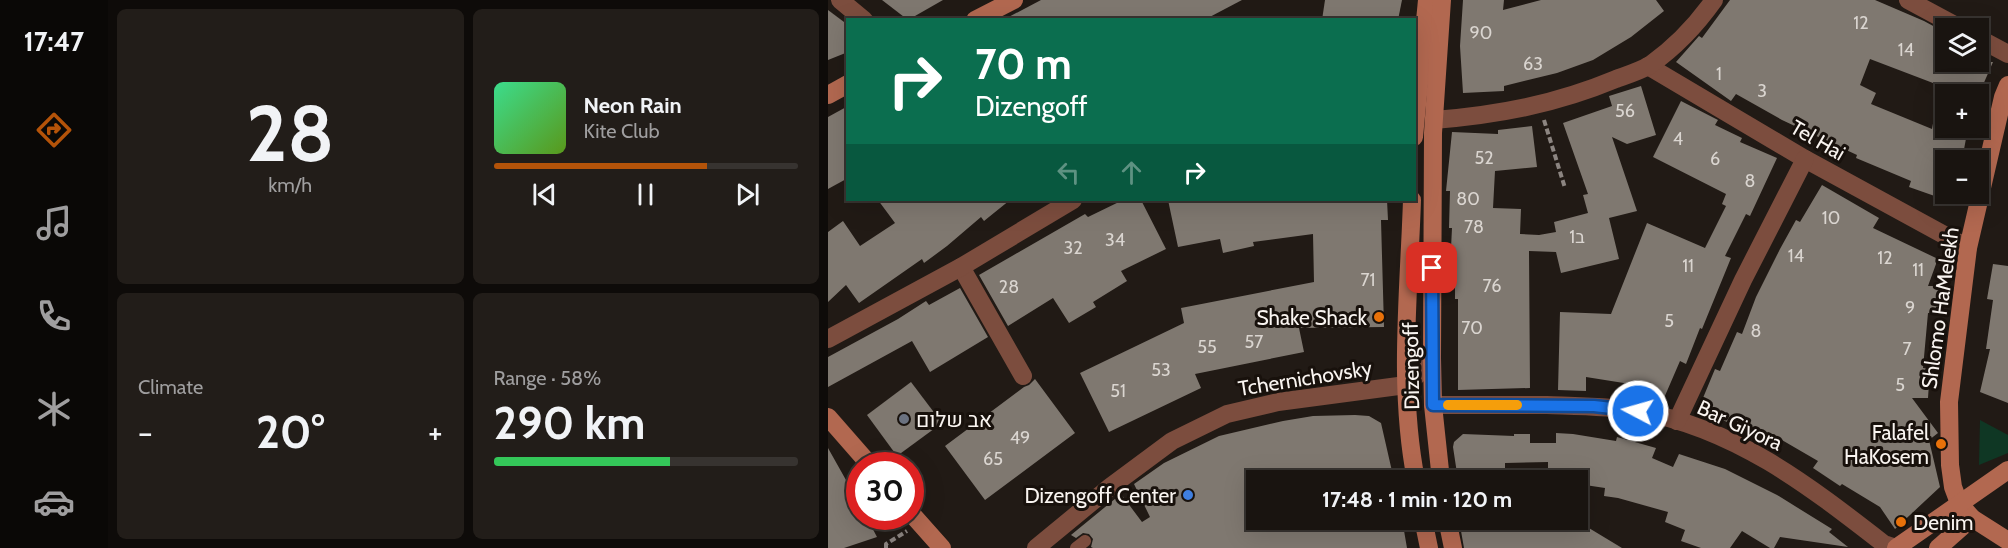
<!DOCTYPE html>
<meta charset="utf-8">
<style>
body{margin:0;font-family:Cabin,Heebo,sans-serif;background:#221d19;color:#f1f3f6;height:100vh;display:flex;flex-direction:column;font-size:22px;white-space:nowrap}
*{box-sizing:border-box;margin:0}
p{font-size:20px;color:#9f9e9f}
.icon{flex:none;width:33px;height:33px;fill:none;stroke:currentColor;stroke-width:2;stroke-linecap:round;stroke-linejoin:round}
.map{position:relative;flex:1;overflow:hidden}
.drawer{display:flex;flex-direction:column;gap:9px;padding:9px;background:#0e0b09;width:720px}
.drawer>*{flex:none}
.banner{position:absolute;left:18px;top:18px;width:570px;height:183px;border-radius:0px;box-shadow:0 6px 24px #0002,0 0 0 2px #373330;background:#0b6e4f;color:#fff;overflow:hidden}
.fabs{position:absolute;left:1107px;top:18px;display:grid;gap:12px}
.fabs a{display:grid;place-items:center;width:54px;height:54px;border-radius:0px;background:#191410;box-shadow:0 6px 24px #0002,0 0 0 2px #373330;font-size:30px}
.speed{position:absolute;left:18px;top:452px;display:flex;gap:12px;font-size:30px;font-weight:700;text-align:center}
.speed>*{display:grid;place-content:center;width:78px;height:78px;border-radius:50%;background:#191410;box-shadow:0 6px 24px #0002,0 0 0 2px #373330;line-height:1}
.speed .limit{border:9px solid #d22;background:#fff;color:#111}
.pin{position:absolute;display:grid;place-items:center;width:51px;height:51px;color:#fff;margin:-26px;border-radius:12px;box-shadow:0 3px 9px #0006}
.me{position:absolute;width:66px;margin:-33px;rotate:276deg;stroke-linejoin:round;filter:drop-shadow(0 0 4px #0008)}
.turn{display:flex;align-items:center;gap:21px;height:126px;padding:0 30px;font-size:27px}
.turn .icon{width:78px;height:78px;stroke-width:2.5}
.turn b{display:block;font-size:42px;line-height:51px}
.lanes{display:flex;align-items:center;height:57px;padding:0 30px;background:#0003;justify-content:center;gap:30px;direction:ltr}
.lanes .off{opacity:.35}
.big{font-size:45px;font-weight:800;line-height:1.1}
.drawer .tile{flex:1;display:flex;flex-direction:column;justify-content:center;gap:9px;min-width:0;padding:0 21px;border-radius:9px;background:#221d19}
.drawer .dial{align-items:center;gap:0}
.dial b{font-size:78px;line-height:1}
.song{display:flex;align-items:center;gap:18px}
.cover{width:72px;height:72px;border-radius:9px;background:linear-gradient(135deg,hsl(150 70% 55%),hsl(90 70% 35%))}
.played{height:6px;border-radius:3px;background:linear-gradient(90deg,#b45309 70%,#373330 70%)}
.keys{display:flex;justify-content:space-around;direction:ltr}
.heat{display:flex;justify-content:space-between;align-items:center;font-size:33px;direction:ltr}
.charge{height:9px;border-radius:4px;background:linear-gradient(90deg,#34c759 58%,#373330 0)}
.drawer .tiles{flex:1;display:grid;gap:9px;grid-template-columns:repeat(2,1fr)}
.trip{position:absolute;left:418px;top:470px;width:342px;height:60px;border-radius:0px;background:#191410;box-shadow:0 6px 24px #0002,0 0 0 2px #373330;font-weight:800;line-height:60px;text-align:center}
main{display:flex;flex:1;min-height:0}
.menu{display:flex;flex-direction:column;width:108px;justify-content:space-around;align-items:center;background:#0a0806;color:#9f9e9f}
.menu .icon{width:42px;height:42px}
.menu .current{color:#b45309}
.menu b{font-size:27px;color:#f1f3f6}
.map>svg:first-child{display:block}
.green{fill:#0f3724}
.building{fill:#7f7870}
.lines{fill:none;stroke-linecap:round;stroke-linejoin:round}
.path{stroke:#8c8581;stroke-width:4;stroke-dasharray:6 3;stroke-linecap:butt}
.lane{stroke:#7c4d3e;stroke-width:12}
.street{stroke:#7c4d3e;stroke-width:18}
.secondary{stroke:#b26850;stroke-width:18}
.route-casing{stroke:#114b97;stroke-width:15}
.route{stroke:#1a73e8;stroke-width:10}
.slow{stroke:#f59e0b;stroke-width:10}
.food-dot{fill:#e8710a;stroke:#18110c;stroke-width:2}
.worship-dot{fill:#6b7280;stroke:#18110c;stroke-width:2}
.shop-dot{fill:#3f7fe0;stroke:#18110c;stroke-width:2}
.labels{text-anchor:middle;dominant-baseline:central;stroke-width:6;stroke-linejoin:round;paint-order:stroke}
.number-label{font-size:18px;fill:#dad5d0}
.street-label{font-size:21px;fill:#f9f4f0;stroke:#18110c}
.poi-label{font-size:21px;fill:#f9f4f0;stroke:#18110c;text-anchor:end}
</style>
<main>
<nav class="menu">
<b>17:47</b>
<svg class="icon current" aria-label="directions" viewBox="0 0 24 24"><path d="M12 3l9 9-9 9-9-9zM9 14v-3h6M13 9l2 2-2 2"/></svg>
<svg class="icon" aria-label="music" viewBox="0 0 24 24"><path d="M9 18V5l10-2v13"/><circle cx="6" cy="18" r="3"/><circle cx="16" cy="16" r="3"/></svg>
<svg class="icon" aria-label="phone" viewBox="0 0 24 24"><path d="M5 4h4l2 5-3 2q2 4 5 5l2-3 5 2v4C11 20 4 13 5 4z"/></svg>
<svg class="icon" aria-label="climate" viewBox="0 0 24 24"><path d="M12 3v18M4 7l16 10M4 17L20 7"/></svg>
<svg class="icon" aria-label="car" viewBox="0 0 24 24"><path d="M5 17H2v-5l4-1 3-4h7l3 4 3 1v5h-3M9 17h6M6 11h13"/><circle cx="7" cy="17" r="2"/><circle cx="17" cy="17" r="2"/></svg>
</nav>
<section class="drawer">
<div class="tiles">
<div class="tile dial"><b>28</b><p>km/h</p></div>
<div class="tile">
<div class="song"><i class="cover"></i><div><b>Neon Rain</b><p>Kite Club</p></div></div>
<div class="played"></div>
<div class="keys"><svg class="icon" aria-label="previous" viewBox="0 0 24 24"><path d="M18 5L8 12l10 7zM5 5v14"/></svg><svg class="icon" aria-label="pause" viewBox="0 0 24 24"><path d="M8 5v14M16 5v14"/></svg><svg class="icon" aria-label="next" viewBox="0 0 24 24"><path d="M6 5l10 7-10 7zM19 5v14"/></svg></div>
</div>
<div class="tile"><p>Climate</p>
<div class="heat"><a>−</a><b class="big">20°</b><a>+</a></div>
</div>
<div class="tile"><p>Range · 58%</p><b class="big">290 km</b><div class="charge"></div></div>
</div>
</section>
<div class="map">
<svg width="1180" height="548" viewBox="0 0 1180 548">
<rect width="100%" height="100%" fill="#211a15"/>
<!-- green -->
<path class="green" d="M 1152,420 L 1180,435 L 1180,453 L 1151,465 Z"/>
<!-- building -->
<g class="building">
<path d="M 54,0 L 115,0 L 80,20 Z"/>
<path d="M 213,0 L 414,0 L 376,20 L 175,20 Z"/>
<path d="M 497,0 L 574,0 L 570,20 L 494,20 Z"/>
<path d="M 635,0 L 676,0 L 675,10 L 713,0 L 828,0 L 836,11 L 803,37 L 765,60 L 729,73 L 676,86 L 676,91 L 635,93 L 632,46 Z"/>
<path d="M 902,0 L 1047,0 L 1096,21 L 1118,33 L 1118,62 L 1165,62 L 1151,94 L 1110,94 L 1112,88 L 1105,85 L 1105,83 L 1042,59 L 1032,85 L 1048,93 L 1043,104 L 1104,129 L 1110,96 L 1118,97 L 1118,128 L 1140,128 L 1134,160 L 1118,160 L 1118,200 L 1081,187 L 1083,181 L 1028,158 L 1029,155 L 954,120 L 908,94 L 903,101 L 848,62 L 871,36 L 874,38 Z"/>
<path d="M 0,10 L 20,25 L 20,52 L 0,60 Z"/>
<path d="M 813,86 L 828,135 L 799,144 L 784,137 L 809,211 L 781,218 L 791,259 L 733,273 L 728,252 L 701,251 L 702,388 L 630,390 L 630,299 L 627,299 L 627,248 L 623,248 L 624,228 L 621,228 L 622,191 L 618,191 L 624,132 L 670,134 L 670,130 L 704,126 L 709,167 L 667,171 L 665,208 L 693,209 L 692,234 L 711,235 L 728,232 L 726,222 L 760,213 L 755,195 L 760,194 L 735,123 L 784,106 L 781,96 Z"/>
<path d="M 853,101 L 890,120 L 887,125 L 914,138 L 912,142 L 949,158 L 922,216 L 918,214 L 897,256 L 903,258 L 874,329 L 872,328 L 858,364 L 852,361 L 833,405 L 799,391 L 802,384 L 758,377 L 758,391 L 730,390 L 732,312 L 783,314 L 819,223 L 877,248 L 898,206 L 894,204 L 898,194 L 825,157 Z"/>
<path d="M 20,106 L 20,178 L 0,189 L 0,117 Z"/>
<path d="M 994,185 L 1051,218 L 1045,228 L 1108,258 L 1108,264 L 1100,286 L 1112,286 L 1111,314 L 1100,313 L 1095,368 L 1102,369 L 1100,398 L 1084,398 L 1110,433 L 1101,440 L 1112,487 L 1067,529 L 1052,507 L 1014,484 L 1012,486 L 985,468 L 990,461 L 947,436 L 945,441 L 909,424 L 909,426 L 870,410 L 887,369 L 892,371 L 909,332 L 914,334 L 928,297 L 952,249 L 968,220 L 972,222 Z"/>
<path d="M 50,200 L 182,200 L 156,221 L 153,217 L 119,246 L 96,263 L 94,259 L 31,303 L 18,285 L 0,302 L 0,232 L 15,221 L 32,246 L 67,223 Z"/>
<path d="M 295,200 L 313,200 L 338,249 L 293,271 L 299,281 L 265,302 L 268,307 L 241,323 L 225,298 L 180,326 L 151,275 L 257,214 L 260,217 Z"/>
<path d="M 340,200 L 559,200 L 560,220 L 553,220 L 556,327 L 471,328 L 476,352 L 367,374 L 373,388 L 281,432 L 252,373 L 356,323 L 353,308 L 486,282 L 485,234 L 425,242 L 426,246 L 395,253 L 392,239 L 350,247 Z"/>
<path d="M 1165,264 L 1180,266 L 1180,403 L 1152,392 L 1162,349 L 1158,349 L 1165,300 L 1159,299 Z"/>
<path d="M 132,288 L 160,337 L 102,372 L 84,341 L 0,387 L 0,357 L 70,319 L 98,301 L 101,305 Z"/>
<path d="M 207,379 L 247,433 L 157,500 L 117,446 L 196,387 L 201,385 Z"/>
<path d="M 83,382 L 114,423 L 69,456 L 39,415 Z"/>
<path d="M 527,415 L 541,416 L 553,423 L 566,480 L 429,480 L 429,519 L 574,519 L 579,548 L 265,548 L 263,547 L 265,539 L 261,534 L 255,533 L 248,538 L 243,535 L 293,494 L 314,522 L 322,517 L 306,484 L 336,463 L 391,436 L 455,421 L 485,416 Z"/>
<path d="M 728,433 L 745,434 L 788,441 L 789,437 L 828,448 L 824,458 L 845,467 L 851,454 L 897,469 L 949,495 L 1004,529 L 1001,532 L 1020,547 L 952,537 L 946,548 L 942,548 L 914,531 L 902,548 L 873,548 L 853,541 L 857,530 L 837,522 L 840,512 L 790,498 L 776,496 L 777,488 L 757,485 L 758,474 L 720,473 L 720,462 L 677,463 L 677,480 L 630,480 L 625,447 L 626,442 L 635,434 L 686,436 L 686,434 L 702,434 L 702,443 L 728,443 Z"/>
<path d="M 0,448 L 32,505 L 32,516 L 38,516 L 49,537 L 16,548 L 0,548 Z"/>
<path d="M 639,519 L 746,519 L 794,548 L 636,548 L 633,531 L 642,528 Z"/>
</g>
<g class="lines">
<!-- path -->
<g class="path">
<path d="M 716,120 L 737,188"/>
<path d="M 58,548 L 58,544 L 79,531"/>
</g>
<!-- lane -->
<path class="lane" d="M 248,548 L 257,541"/>
<!-- street -->
<g class="street">
<path d="M 12,0 L 36,20"/>
<path d="M 1080,0 L 1132,28"/>
<path d="M 1150,38 L 1180,54"/>
<path d="M 820,66 L 977,159 L 1140,248"/>
<path d="M 606,120 C 670,115 728,104 788,79 C 799,75 812,71 822,65 C 846,48 869,24 886,0"/>
<path d="M 133,267 L 195,376"/>
<path d="M 0,339 L 133,267 L 245,200"/>
<path d="M 605,405 C 643,405 681,405 719,405 C 749,406 780,406 810,411 C 907,428 980,485 1056,544 L 1068,548"/>
<path d="M 849,421 L 915,280 L 977,159"/>
<path d="M 208,548 L 282,487 L 344,441 L 399,414 L 450,402 L 578,385 L 597,368 L 604,358"/>
</g>
<!-- secondary -->
<g class="secondary">
<path d="M 147,20 L 186,0"/>
<path d="M 1180,85 L 1175,97 L 1140,248 L 1121,402 L 1122,465 L 1125,487 L 1131,503 L 1144,518 L 1180,541"/>
<path d="M 0,95 L 20,84"/>
<path d="M 586,137 L 599,0"/>
<path d="M 584,200 C 581,292 570,388 588,480"/>
<path d="M 0,417 L 42,465"/>
<path d="M 613,480 L 605,405 L 604,358 L 605,133 L 614,0"/>
<path d="M 82,512 L 114,548"/>
<path d="M 595,519 L 601,548"/>
<path d="M 619,519 L 625,548"/>
<path d="M 1068,548 L 1180,470"/>
<path d="M 1110,548 L 1144,518"/>
</g>
</g>
<g class="lines">
<!-- route casing -->
<g class="route-casing">
<path id="route" d="M 604,268 L 605,405 L 766,406 L 810,411"/>
</g>
<!-- route -->
<use href="#route" class="route"/>
<!-- slow -->
<path class="slow" d="M 620,405 L 689,405"/>
</g>
<!-- markers -->
<g class="food-dot">
<circle cx="551" cy="317" r="6"/>
<circle cx="1113" cy="444" r="6"/>
<circle cx="1073" cy="522" r="6"/>
</g>
<circle class="worship-dot" cx="76" cy="419" r="6"/>
<circle class="shop-dot" cx="360" cy="495" r="6"/>
<g class="labels">
<!-- number labels -->
<g class="number-label">
<text x="1033" y="23">12</text>
<text x="653" y="33">90</text>
<text x="1078" y="50">14</text>
<text x="705" y="64">63</text>
<text x="891" y="74">1</text>
<text x="934" y="91">3</text>
<text x="797" y="111">56</text>
<text x="850" y="139">4</text>
<text x="656" y="158">52</text>
<text x="887" y="159">6</text>
<text x="922" y="181">8</text>
<text x="640" y="199">80</text>
<text x="1003" y="218">10</text>
<text x="646" y="227">78</text>
<text x="749" y="237">1ב</text>
<text x="287" y="240">34</text>
<text x="245" y="248">32</text>
<text x="968" y="256">14</text>
<text x="1057" y="258">12</text>
<text x="860" y="266">11</text>
<text x="1090" y="270">11</text>
<text x="540" y="280">71</text>
<text x="664" y="286">76</text>
<text x="181" y="287">28</text>
<text x="1082" y="308">9</text>
<text x="841" y="321">5</text>
<text x="644" y="328">70</text>
<text x="928" y="331">8</text>
<text x="426" y="342">57</text>
<text x="379" y="347">55</text>
<text x="1079" y="349">7</text>
<text x="333" y="370">53</text>
<text x="1072" y="385">5</text>
<text x="290" y="391">51</text>
<text x="192" y="438">49</text>
<text x="165" y="459">65</text>
</g>
<!-- street labels -->
<g class="street-label">
<text transform="translate(990 140) rotate(30)">Tel Hai</text>
<text transform="translate(1112 308) rotate(-82)">Shlomo HaMelekh</text>
<text transform="translate(583 366) rotate(-91)">Dizengoff</text>
<text transform="translate(477 378) rotate(-9)">Tchernichovsky</text>
<text transform="translate(912 425) rotate(25)">Bar Giyora</text>
</g>
<!-- poi labels -->
<g class="poi-label">
<text x="539" y="317">Shake Shack</text>
<text x="88" y="419" text-anchor="start">אב שלום</text>
<text x="1101" y="432">Falafel<tspan x="1101" dy="24">HaKosem</tspan></text>
<text x="348" y="495">Dizengoff Center</text>
<text x="1085" y="522" text-anchor="start">Denim</text>
</g>
</g>
</svg>
<div class="fabs">
<a><svg class="icon" aria-label="layers" viewBox="0 0 24 24"><path d="M12 4l9 5-9 5-9-5zM3 14l9 5 9-5"/></svg></a>
<a>+</a>
<a>−</a>
</div>
<div class="speed"><div class="limit">30</div></div>
<div class="pin" style="left:604px;top:268px;background:#d93025"><svg class="icon" aria-label="arrive" viewBox="0 0 24 24"><path d="M6 21V4h12l-3 4 3 4H6"/></svg></div>
<svg class="me" style="left:810px;top:411px" viewBox="-20 -20 40 40"><circle r="17" fill="#1a73e8" stroke="#fff" stroke-width="3"/><path d="M0-11L8 9 0 5-8 9z" fill="#fff"/></svg>
<div class="trip">17:48 · 1 min · 120 m</div>
<div class="banner">
<div class="turn"><svg class="icon" aria-label="right" viewBox="0 0 24 24"><path d="M7 20v-9h11M14 6l5 5-5 5"/></svg><div><b>70 m</b>Dizengoff</div></div>
<div class="lanes"><svg class="icon off" aria-label="left" viewBox="0 0 24 24"><path d="M17 20v-9H6M10 6l-5 5 5 5"/></svg><svg class="icon off" aria-label="ahead" viewBox="0 0 24 24"><path d="M12 20V5M6 11l6-6 6 6"/></svg><svg class="icon" aria-label="right" viewBox="0 0 24 24"><path d="M7 20v-9h11M14 6l5 5-5 5"/></svg></div>
</div>
</div>
</main>
